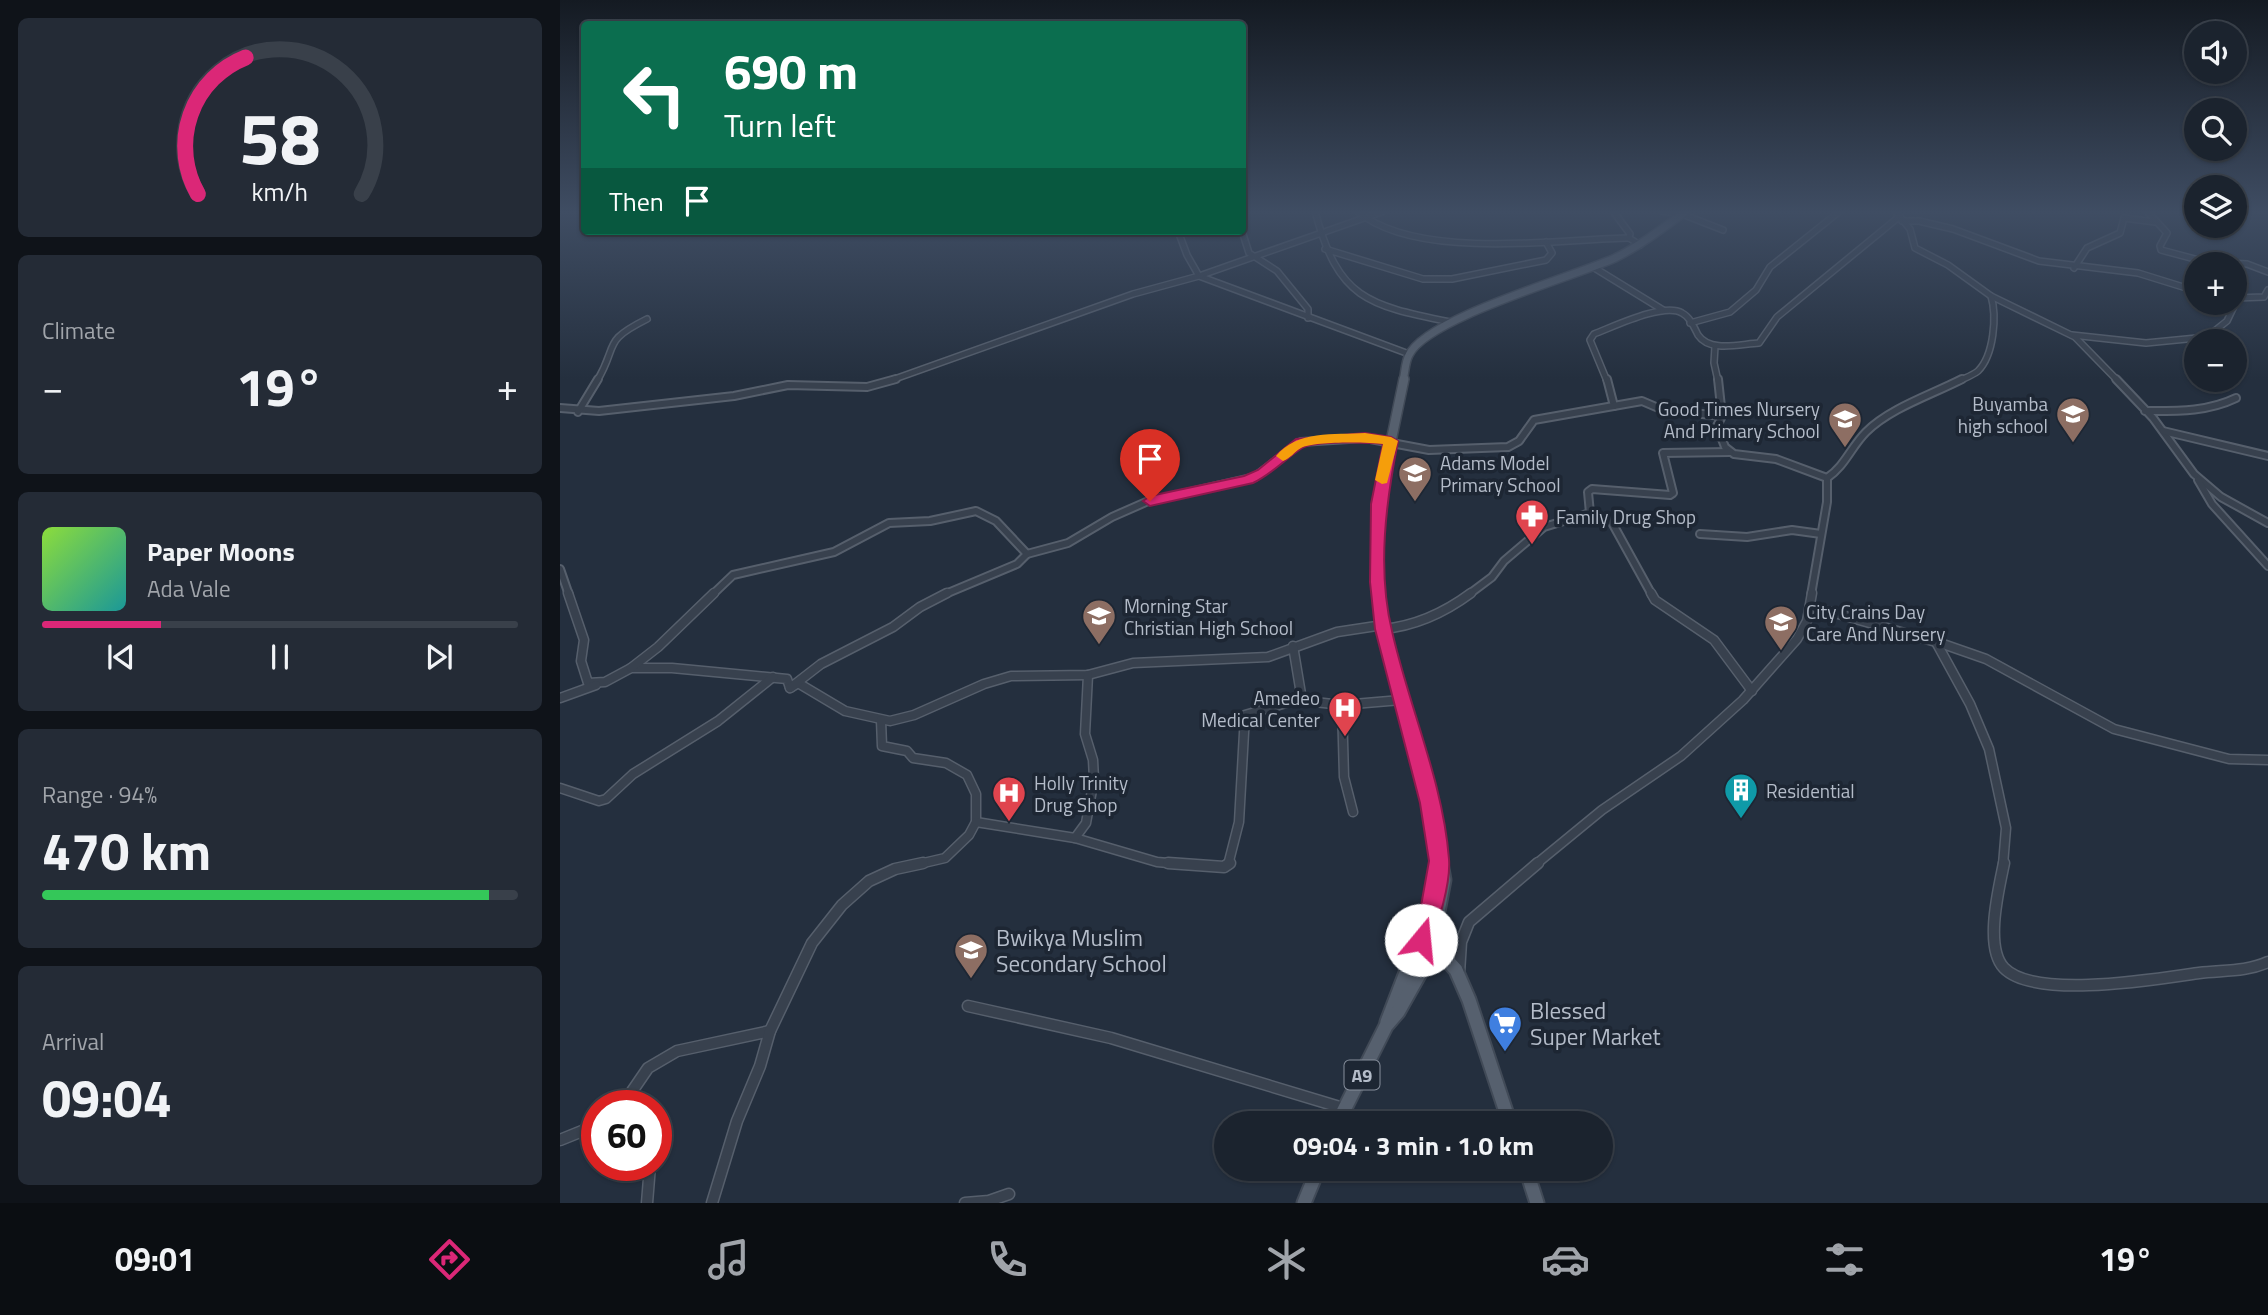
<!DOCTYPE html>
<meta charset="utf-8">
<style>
body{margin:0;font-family:"Titillium Web",sans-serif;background:#242b36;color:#f1f3f6;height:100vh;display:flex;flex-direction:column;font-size:26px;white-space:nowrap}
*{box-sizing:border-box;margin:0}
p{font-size:23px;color:#a0a4aa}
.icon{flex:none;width:38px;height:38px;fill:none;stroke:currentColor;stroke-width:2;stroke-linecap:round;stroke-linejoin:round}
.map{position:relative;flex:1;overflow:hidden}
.panel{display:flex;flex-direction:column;gap:18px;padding:18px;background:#0f1319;width:560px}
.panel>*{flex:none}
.banner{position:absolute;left:21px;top:21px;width:665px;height:214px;border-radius:7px;box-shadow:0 2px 5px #0004,0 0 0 2px #39404a;background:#0b6e4f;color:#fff;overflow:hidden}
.fabs{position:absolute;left:1624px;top:21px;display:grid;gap:14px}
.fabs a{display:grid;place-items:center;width:63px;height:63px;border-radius:50%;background:#1b232e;box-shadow:0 2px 5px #0004,0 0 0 2px #39404a;font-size:35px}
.speed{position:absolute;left:21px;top:1090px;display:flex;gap:14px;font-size:35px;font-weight:700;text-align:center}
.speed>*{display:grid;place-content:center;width:91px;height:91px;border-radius:50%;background:#1b232e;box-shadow:0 2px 5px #0004,0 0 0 2px #39404a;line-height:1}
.speed .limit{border:10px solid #d22;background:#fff;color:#111}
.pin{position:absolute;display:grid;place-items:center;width:60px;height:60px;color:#fff;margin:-72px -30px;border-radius:50% 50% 50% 0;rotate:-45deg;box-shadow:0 0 7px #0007}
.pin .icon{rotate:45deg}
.me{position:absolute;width:77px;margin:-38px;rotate:17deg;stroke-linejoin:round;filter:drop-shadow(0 0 5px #0008)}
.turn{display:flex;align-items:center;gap:24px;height:147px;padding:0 28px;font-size:32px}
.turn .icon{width:91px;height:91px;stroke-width:2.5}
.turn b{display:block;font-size:49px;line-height:60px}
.then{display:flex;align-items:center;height:66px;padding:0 28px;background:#0003;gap:14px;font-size:26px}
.big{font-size:52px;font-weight:700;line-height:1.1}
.panel .widget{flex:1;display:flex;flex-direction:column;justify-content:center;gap:10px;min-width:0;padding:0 24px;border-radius:10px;background:#242b36}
.panel .dial{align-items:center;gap:0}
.dial svg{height:182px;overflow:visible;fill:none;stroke:#39404a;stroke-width:7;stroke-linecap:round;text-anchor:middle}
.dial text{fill:#f1f3f6;stroke:none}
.song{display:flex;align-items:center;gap:21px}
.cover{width:84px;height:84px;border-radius:10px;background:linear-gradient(135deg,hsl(90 70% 55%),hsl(180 70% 35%))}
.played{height:7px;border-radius:4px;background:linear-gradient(90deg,#db2777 25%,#39404a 25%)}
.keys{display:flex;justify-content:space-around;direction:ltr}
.heat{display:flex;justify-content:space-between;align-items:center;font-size:38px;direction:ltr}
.charge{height:10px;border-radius:5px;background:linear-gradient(90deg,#34c759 94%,#39404a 0)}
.trip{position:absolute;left:654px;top:1111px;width:399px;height:70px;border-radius:35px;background:#1b232e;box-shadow:0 2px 5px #0004,0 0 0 2px #39404a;font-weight:700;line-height:70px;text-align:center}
.menu{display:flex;height:112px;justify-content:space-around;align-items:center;background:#0b0e12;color:#a0a4aa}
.menu .icon{width:49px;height:49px}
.menu .current{color:#db2777}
.menu b{font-size:32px;color:#f1f3f6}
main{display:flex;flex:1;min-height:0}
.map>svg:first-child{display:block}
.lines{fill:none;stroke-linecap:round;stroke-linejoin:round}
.minor-far3-casing{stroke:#565f6c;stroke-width:8}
.minor-far2-casing{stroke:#565f6c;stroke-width:10}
.minor-far1-casing{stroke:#565f6c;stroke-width:11}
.minor-casing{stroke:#565f6c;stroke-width:13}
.major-far3-casing{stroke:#414a57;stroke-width:10}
.major-far2-casing{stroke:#414a57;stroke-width:12}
.major-far1-casing{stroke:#414a57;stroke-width:14}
.major-casing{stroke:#414a57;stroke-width:17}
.minor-far3{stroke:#38414e;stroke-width:5}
.minor-far2{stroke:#38414e;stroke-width:6}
.minor-far1{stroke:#38414e;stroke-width:8}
.minor{stroke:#38414e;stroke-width:10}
.major-far3{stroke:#56606e;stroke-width:7}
.major-far2{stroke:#56606e;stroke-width:9}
.major-far1{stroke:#56606e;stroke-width:10}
.major{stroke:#56606e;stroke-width:13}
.route{fill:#db2777;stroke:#8e194d;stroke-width:2}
.slow{fill:#f59e0b}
.labels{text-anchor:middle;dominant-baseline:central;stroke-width:7;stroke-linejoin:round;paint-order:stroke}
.shield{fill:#1d2633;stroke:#878f9c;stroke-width:2}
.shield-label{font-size:18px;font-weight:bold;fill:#b4bcc9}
.poi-label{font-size:19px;fill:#b4bcc9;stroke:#1d2633;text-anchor:start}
.near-poi-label{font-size:23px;fill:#b4bcc9;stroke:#1d2633;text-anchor:start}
</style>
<main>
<section class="panel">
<div class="widget dial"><svg viewBox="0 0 100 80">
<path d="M14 69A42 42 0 1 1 86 69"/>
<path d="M14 69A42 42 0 0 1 35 9" stroke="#db2777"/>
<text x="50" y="56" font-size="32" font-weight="700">58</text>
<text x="50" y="72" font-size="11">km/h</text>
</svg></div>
<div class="widget"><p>Climate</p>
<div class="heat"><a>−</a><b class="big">19°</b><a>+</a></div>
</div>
<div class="widget">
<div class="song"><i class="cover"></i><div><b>Paper Moons</b><p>Ada Vale</p></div></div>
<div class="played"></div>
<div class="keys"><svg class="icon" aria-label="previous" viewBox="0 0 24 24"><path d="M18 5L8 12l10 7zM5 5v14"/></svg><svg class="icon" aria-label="pause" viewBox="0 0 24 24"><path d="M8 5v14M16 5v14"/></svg><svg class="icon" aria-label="next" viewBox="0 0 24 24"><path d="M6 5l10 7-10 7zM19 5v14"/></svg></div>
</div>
<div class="widget"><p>Range · 94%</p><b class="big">470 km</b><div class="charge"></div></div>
<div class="widget"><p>Arrival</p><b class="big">09:04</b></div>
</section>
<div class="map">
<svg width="1708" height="1203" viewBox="0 0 1708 1203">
<rect width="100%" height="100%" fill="#242f3e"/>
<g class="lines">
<!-- minor-far3 casing -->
<g class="minor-far3-casing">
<g id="minor-far3">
<path d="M 755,211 C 778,299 807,305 890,322"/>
<path d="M 797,211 C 856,261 996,239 1069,238"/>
<path d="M 1053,211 L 1070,234 L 1069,238 L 1080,245"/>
<path d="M 1102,211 L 1122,214 L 1163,230"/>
<path d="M 1335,211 L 1350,229 L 1355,248 L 1388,265 L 1431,296 L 1515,337 L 1558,381"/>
<path d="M 1587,211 L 1607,233 L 1600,246 L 1601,250 L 1646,262 L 1687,264 L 1708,272"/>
<path d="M 1342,221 L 1359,221 L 1393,229 L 1479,261 L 1578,273 L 1636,291"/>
<path d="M 618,231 L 627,255 L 639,276 L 849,354"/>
<path d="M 682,231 L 689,253 L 717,271 L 748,309 L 748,318"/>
<path d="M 765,249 L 863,279 L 892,279 L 986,260 L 992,253 L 986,242"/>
<path d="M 1033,267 L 1103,310"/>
<path d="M 1514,268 L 1527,248 L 1560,233 L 1564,218 L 1595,222"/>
<path d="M 1675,298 L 1704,297 L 1708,290"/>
<path d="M 1130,323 L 1170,312 L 1196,290 L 1210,267 L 1280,211"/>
<path d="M 1512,335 L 1586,343 L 1647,337 L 1667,321 L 1678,298"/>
<path d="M 1155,346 L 1154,363 L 1158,381"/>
<path d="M 37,381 C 59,344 41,342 87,319"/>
<path d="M 329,381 L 573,294 L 639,276 L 824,211"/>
<path d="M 1047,381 L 1030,340 L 1034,334 C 1053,327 1104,302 1122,313 C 1130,317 1134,327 1138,335 C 1150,353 1180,344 1199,343 L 1217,317 L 1340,216"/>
<path d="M 1399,381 C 1405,378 1413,375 1418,371 C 1434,355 1437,316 1431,296"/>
</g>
</g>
<!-- minor-far2 casing -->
<g class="minor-far2-casing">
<g id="minor-far2">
<path d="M 1047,379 L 1054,406"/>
<path d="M 1158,379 L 1162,416 L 1157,426 L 1165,447 L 1174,454 L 1216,459 L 1267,478"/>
<path d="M 1556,379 L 1593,418 L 1634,474 L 1661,497 L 1708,523"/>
<path d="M 0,408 L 39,411 L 174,396 L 228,385 L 307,387 L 336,379"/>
<path d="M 1585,411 C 1617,411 1647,412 1676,398"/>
<path d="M 18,412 L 38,379"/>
<path d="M 1603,431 L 1708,456"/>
<path d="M 1638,480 L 1652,504 L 1708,566"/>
<path d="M 1030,513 L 1028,492 L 1032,489 L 1110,495 L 1113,493 L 1103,453 L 1170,452"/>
<path d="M 1140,534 L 1187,537 L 1232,530 L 1261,534"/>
<path d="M 0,569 L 9,595"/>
<path d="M 152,595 L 173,575 L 274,552 L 329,523 L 370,521 L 416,511 L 436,521 L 467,554"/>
<path d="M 383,595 L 457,564 L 467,554 L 508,543 L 552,517 L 586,502 L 695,477 L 741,442 L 805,438 L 869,450 L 948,447 L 959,441 L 974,420 L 1082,401 L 1103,410 L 1162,416"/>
<path d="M 908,595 L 932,577 L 944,561 L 984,527 L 1030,513 L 1050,519 L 1092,595"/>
<path d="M 1251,595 L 1267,502 L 1267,478 C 1285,466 1291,447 1306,432 C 1330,408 1371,395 1402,379"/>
</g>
</g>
<!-- minor-far1 casing -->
<g class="minor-far1-casing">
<g id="minor-far1">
<path d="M 8,593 L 24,640 L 21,661 L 28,683 L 45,682 L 71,668 L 112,668 L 227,679 L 230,688 L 238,683 L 285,711 L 330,721 L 354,715 L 424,684 L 451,676 L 528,675 L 573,663 L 708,657 L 777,632 L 823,625"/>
<path d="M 1091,593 L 1095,600 L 1154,640 L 1192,691"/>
<path d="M 1250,606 L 1383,644 L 1426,659 L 1554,729 L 1669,759 L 1708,760"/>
<path d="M 823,629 C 856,626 884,613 911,593"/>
<path d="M 1376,642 L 1410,704 L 1429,749 L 1446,828 L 1443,865"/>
<path d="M 733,646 L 741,694 L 736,700 L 782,705 L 841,700"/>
<path d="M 71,668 L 98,647 L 154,593"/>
<path d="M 230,688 L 261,664 L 333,627 L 360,607 L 387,593"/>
<path d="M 0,698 L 36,685"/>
<path d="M 782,705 L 784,777 L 793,812"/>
<path d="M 321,720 L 322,746 L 347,751 L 353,758 L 386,763 L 407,775 L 416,794 L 416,822 L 409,835 L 385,858 L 355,865"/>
<path d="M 0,788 L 39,801 L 46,799 L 73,774 L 158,721 L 213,677"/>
<path d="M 416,822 L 515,838 L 597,862 L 631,865"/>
<path d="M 515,838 L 526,823 L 534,779 L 533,760 L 525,734 L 528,675"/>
<path d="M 668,865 L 679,822 L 685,715 L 736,700"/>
<path d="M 975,865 L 1042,810 L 1121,756 L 1183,700 L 1237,639 L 1247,621 L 1252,593"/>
</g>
</g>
<!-- minor casing -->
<g class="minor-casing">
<g id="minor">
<path d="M 608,863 L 664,867 L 670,863"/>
<path d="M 1444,863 C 1439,888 1424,947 1444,968 C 1475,1000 1597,979 1639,973 C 1663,970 1686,972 1708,962"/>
<path d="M 899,973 L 901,942 L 909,922 L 978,863"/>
<path d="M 408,1006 L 551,1038 L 783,1108"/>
<path d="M 62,1106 L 88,1068 L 117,1051 L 210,1031"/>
<path d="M 0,1140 L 37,1125"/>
<path d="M 87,1203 L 90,1166"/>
<path d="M 152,1203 L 177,1121 L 200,1066 L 210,1031 L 252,943 L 282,905 L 309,881 L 335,869 L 363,863"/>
<path d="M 405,1203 L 429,1201 L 449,1194"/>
</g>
</g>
<!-- major-far3 casing -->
<g class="major-far3-casing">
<path id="major-far3" d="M 843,381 C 845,373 845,362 849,355 C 866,318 1013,277 1055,258 C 1081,245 1103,228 1126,211"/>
</g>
<!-- major-far2 casing -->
<g class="major-far2-casing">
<path id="major-far2" d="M 819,595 L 818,504 L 844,379"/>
</g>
<!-- major-far1 casing -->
<g class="major-far1-casing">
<path id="major-far1" d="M 819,593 L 823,629 L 870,803 L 881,865"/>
</g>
<!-- major casing -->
<g class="major-casing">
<g id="major">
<circle cx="863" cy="952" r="12"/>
<path d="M 861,940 L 872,906 L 879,865"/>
<path d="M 872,943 L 884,880 L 881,863"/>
<path d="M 874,946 L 896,970 L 909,1000 L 950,1124"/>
<path d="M 827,1022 L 852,957"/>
<path d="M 777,1124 L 826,1026 L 838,1012 L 865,964"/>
<path d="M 966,1169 L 977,1203"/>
<path d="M 744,1203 L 758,1169"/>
</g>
</g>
<!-- minor-far3 -->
<use href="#minor-far3" class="minor-far3"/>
<!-- minor-far2 -->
<use href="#minor-far2" class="minor-far2"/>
<!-- minor-far1 -->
<use href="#minor-far1" class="minor-far1"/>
<!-- minor -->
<use href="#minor" class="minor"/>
<!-- major-far3 -->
<use href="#major-far3" class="major-far3"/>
<!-- major-far2 -->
<use href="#major-far2" class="major-far2"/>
<!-- major-far1 -->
<use href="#major-far1" class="major-far1"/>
<!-- major -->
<use href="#major" class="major"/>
</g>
<!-- sky -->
<linearGradient id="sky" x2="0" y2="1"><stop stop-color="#141a22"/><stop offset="0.56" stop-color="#3f4d63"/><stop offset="1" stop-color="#3f4d63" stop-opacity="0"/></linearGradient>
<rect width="1708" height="379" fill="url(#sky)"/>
<!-- route -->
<path class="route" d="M 805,433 L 831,437 L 838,441 C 826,502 817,569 832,631 C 849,707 883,781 889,859 C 891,884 878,924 869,947 L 861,950 L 854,947 L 851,940 L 861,906 L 869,861 L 860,803 L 815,629 L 810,582 L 811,504 L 823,444 C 808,442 754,441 742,448 C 725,459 712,474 693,483 L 590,506 L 583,501 L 590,496 L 684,476 L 698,470 L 736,439 Z"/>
<!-- slow -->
<path class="slow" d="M 805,433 L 831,437 L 838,441 L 827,483 L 822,484 L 815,480 L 823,444 C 808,442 753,441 741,448 C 734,452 731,458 723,461 L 716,456 C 737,430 774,435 805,433 Z"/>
<!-- icons -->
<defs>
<g id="school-pin" transform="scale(1.75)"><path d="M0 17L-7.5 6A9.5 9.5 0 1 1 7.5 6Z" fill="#8d6e63" stroke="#1d2633"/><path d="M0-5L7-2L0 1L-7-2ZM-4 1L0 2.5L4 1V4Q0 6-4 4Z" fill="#fff"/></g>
<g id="pharmacy-pin" transform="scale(1.75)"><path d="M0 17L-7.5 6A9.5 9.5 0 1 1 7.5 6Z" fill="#e0444e" stroke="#1d2633"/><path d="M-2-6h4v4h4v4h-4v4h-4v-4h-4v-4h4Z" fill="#fff"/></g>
<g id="hospital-pin" transform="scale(1.75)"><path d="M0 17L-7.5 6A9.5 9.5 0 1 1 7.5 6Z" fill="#e0444e" stroke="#1d2633"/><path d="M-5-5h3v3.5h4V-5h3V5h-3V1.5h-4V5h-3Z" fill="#fff"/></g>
<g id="building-pin" transform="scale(1.75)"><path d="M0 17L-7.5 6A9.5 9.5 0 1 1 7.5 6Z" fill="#0f9aa8" stroke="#1d2633"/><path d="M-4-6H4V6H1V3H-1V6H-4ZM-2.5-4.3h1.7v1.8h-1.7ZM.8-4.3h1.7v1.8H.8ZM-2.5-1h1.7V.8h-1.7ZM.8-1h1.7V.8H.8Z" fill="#fff"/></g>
<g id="supermarket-pin" transform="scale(1.75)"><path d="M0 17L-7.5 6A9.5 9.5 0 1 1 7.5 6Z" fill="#3f7fe0" stroke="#1d2633"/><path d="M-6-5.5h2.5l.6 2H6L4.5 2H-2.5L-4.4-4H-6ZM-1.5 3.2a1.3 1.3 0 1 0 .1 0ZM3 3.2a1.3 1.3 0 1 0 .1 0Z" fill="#fff"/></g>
</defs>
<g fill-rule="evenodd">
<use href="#school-pin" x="1513" y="414"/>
<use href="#school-pin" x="1285" y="419"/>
<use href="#school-pin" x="855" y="473"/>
<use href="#pharmacy-pin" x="972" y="516"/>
<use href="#school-pin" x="539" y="616"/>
<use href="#school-pin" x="1221" y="622"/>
<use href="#hospital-pin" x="785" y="708"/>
<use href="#building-pin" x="1181" y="790"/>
<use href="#hospital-pin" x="449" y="793"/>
<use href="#school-pin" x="411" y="950"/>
<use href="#supermarket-pin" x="945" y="1023"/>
</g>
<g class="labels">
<!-- shield labels -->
<rect class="shield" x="784.5" y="1060.5" width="35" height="29" rx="5"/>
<g class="shield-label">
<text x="802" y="1075">A9</text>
</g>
<!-- poi labels -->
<g class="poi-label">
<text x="1488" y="403" text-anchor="end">Buyamba<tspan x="1488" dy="22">high school</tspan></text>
<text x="1260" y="408" text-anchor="end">Good Times Nursery<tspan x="1260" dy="22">And Primary School</tspan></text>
<text x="880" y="462">Adams Model<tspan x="880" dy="22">Primary School</tspan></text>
<text x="996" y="516">Family Drug Shop</text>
<text x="564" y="605">Morning Star<tspan x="564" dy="22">Christian High School</tspan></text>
<text x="1246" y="611">City Crains Day<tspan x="1246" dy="22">Care And Nursery</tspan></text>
<text x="760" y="697" text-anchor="end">Amedeo<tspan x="760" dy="22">Medical Center</tspan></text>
<text x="474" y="782">Holly Trinity<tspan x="474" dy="22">Drug Shop</tspan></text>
<text x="1206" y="790">Residential</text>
</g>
<!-- near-poi labels -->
<g class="near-poi-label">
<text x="436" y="937">Bwikya Muslim<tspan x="436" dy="26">Secondary School</tspan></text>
<text x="970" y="1010">Blessed<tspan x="970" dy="26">Super Market</tspan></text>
</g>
</g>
</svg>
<div class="fabs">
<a><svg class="icon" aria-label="sound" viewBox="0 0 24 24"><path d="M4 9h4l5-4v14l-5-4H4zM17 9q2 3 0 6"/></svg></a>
<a><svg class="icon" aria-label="search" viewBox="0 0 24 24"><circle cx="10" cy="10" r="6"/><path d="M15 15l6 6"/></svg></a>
<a><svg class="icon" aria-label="layers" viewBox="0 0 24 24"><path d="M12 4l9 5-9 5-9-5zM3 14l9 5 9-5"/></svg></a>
<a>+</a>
<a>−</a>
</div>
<div class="speed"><div class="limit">60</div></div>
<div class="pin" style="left:590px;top:501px;background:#d93025"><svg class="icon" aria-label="arrive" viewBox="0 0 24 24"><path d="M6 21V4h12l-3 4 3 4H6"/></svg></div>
<svg class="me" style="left:861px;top:940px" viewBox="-20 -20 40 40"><circle r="19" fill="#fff"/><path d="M0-13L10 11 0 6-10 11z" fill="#db2777"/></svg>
<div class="trip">09:04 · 3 min · 1.0 km</div>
<div class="banner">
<div class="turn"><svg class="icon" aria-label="left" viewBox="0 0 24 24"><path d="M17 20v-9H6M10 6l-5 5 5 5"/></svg><div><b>690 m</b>Turn left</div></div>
<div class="then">Then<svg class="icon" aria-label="arrive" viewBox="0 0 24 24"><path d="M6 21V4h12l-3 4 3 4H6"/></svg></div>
</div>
</div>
</main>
<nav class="menu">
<b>09:01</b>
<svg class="icon current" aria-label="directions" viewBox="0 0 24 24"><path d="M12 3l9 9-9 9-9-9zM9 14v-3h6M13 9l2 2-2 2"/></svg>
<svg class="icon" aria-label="music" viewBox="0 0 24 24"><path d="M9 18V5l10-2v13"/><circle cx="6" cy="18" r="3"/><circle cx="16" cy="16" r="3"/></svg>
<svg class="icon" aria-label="phone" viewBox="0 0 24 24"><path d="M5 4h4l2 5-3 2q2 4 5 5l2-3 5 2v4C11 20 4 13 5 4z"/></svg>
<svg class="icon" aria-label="climate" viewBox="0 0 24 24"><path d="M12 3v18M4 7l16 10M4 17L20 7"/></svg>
<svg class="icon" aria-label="car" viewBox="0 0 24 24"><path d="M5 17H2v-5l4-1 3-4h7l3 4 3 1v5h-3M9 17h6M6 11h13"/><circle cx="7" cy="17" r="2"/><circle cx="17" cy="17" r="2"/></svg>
<svg class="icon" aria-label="filters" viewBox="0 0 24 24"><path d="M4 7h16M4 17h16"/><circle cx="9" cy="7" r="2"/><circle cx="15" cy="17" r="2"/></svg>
<b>19°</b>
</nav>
